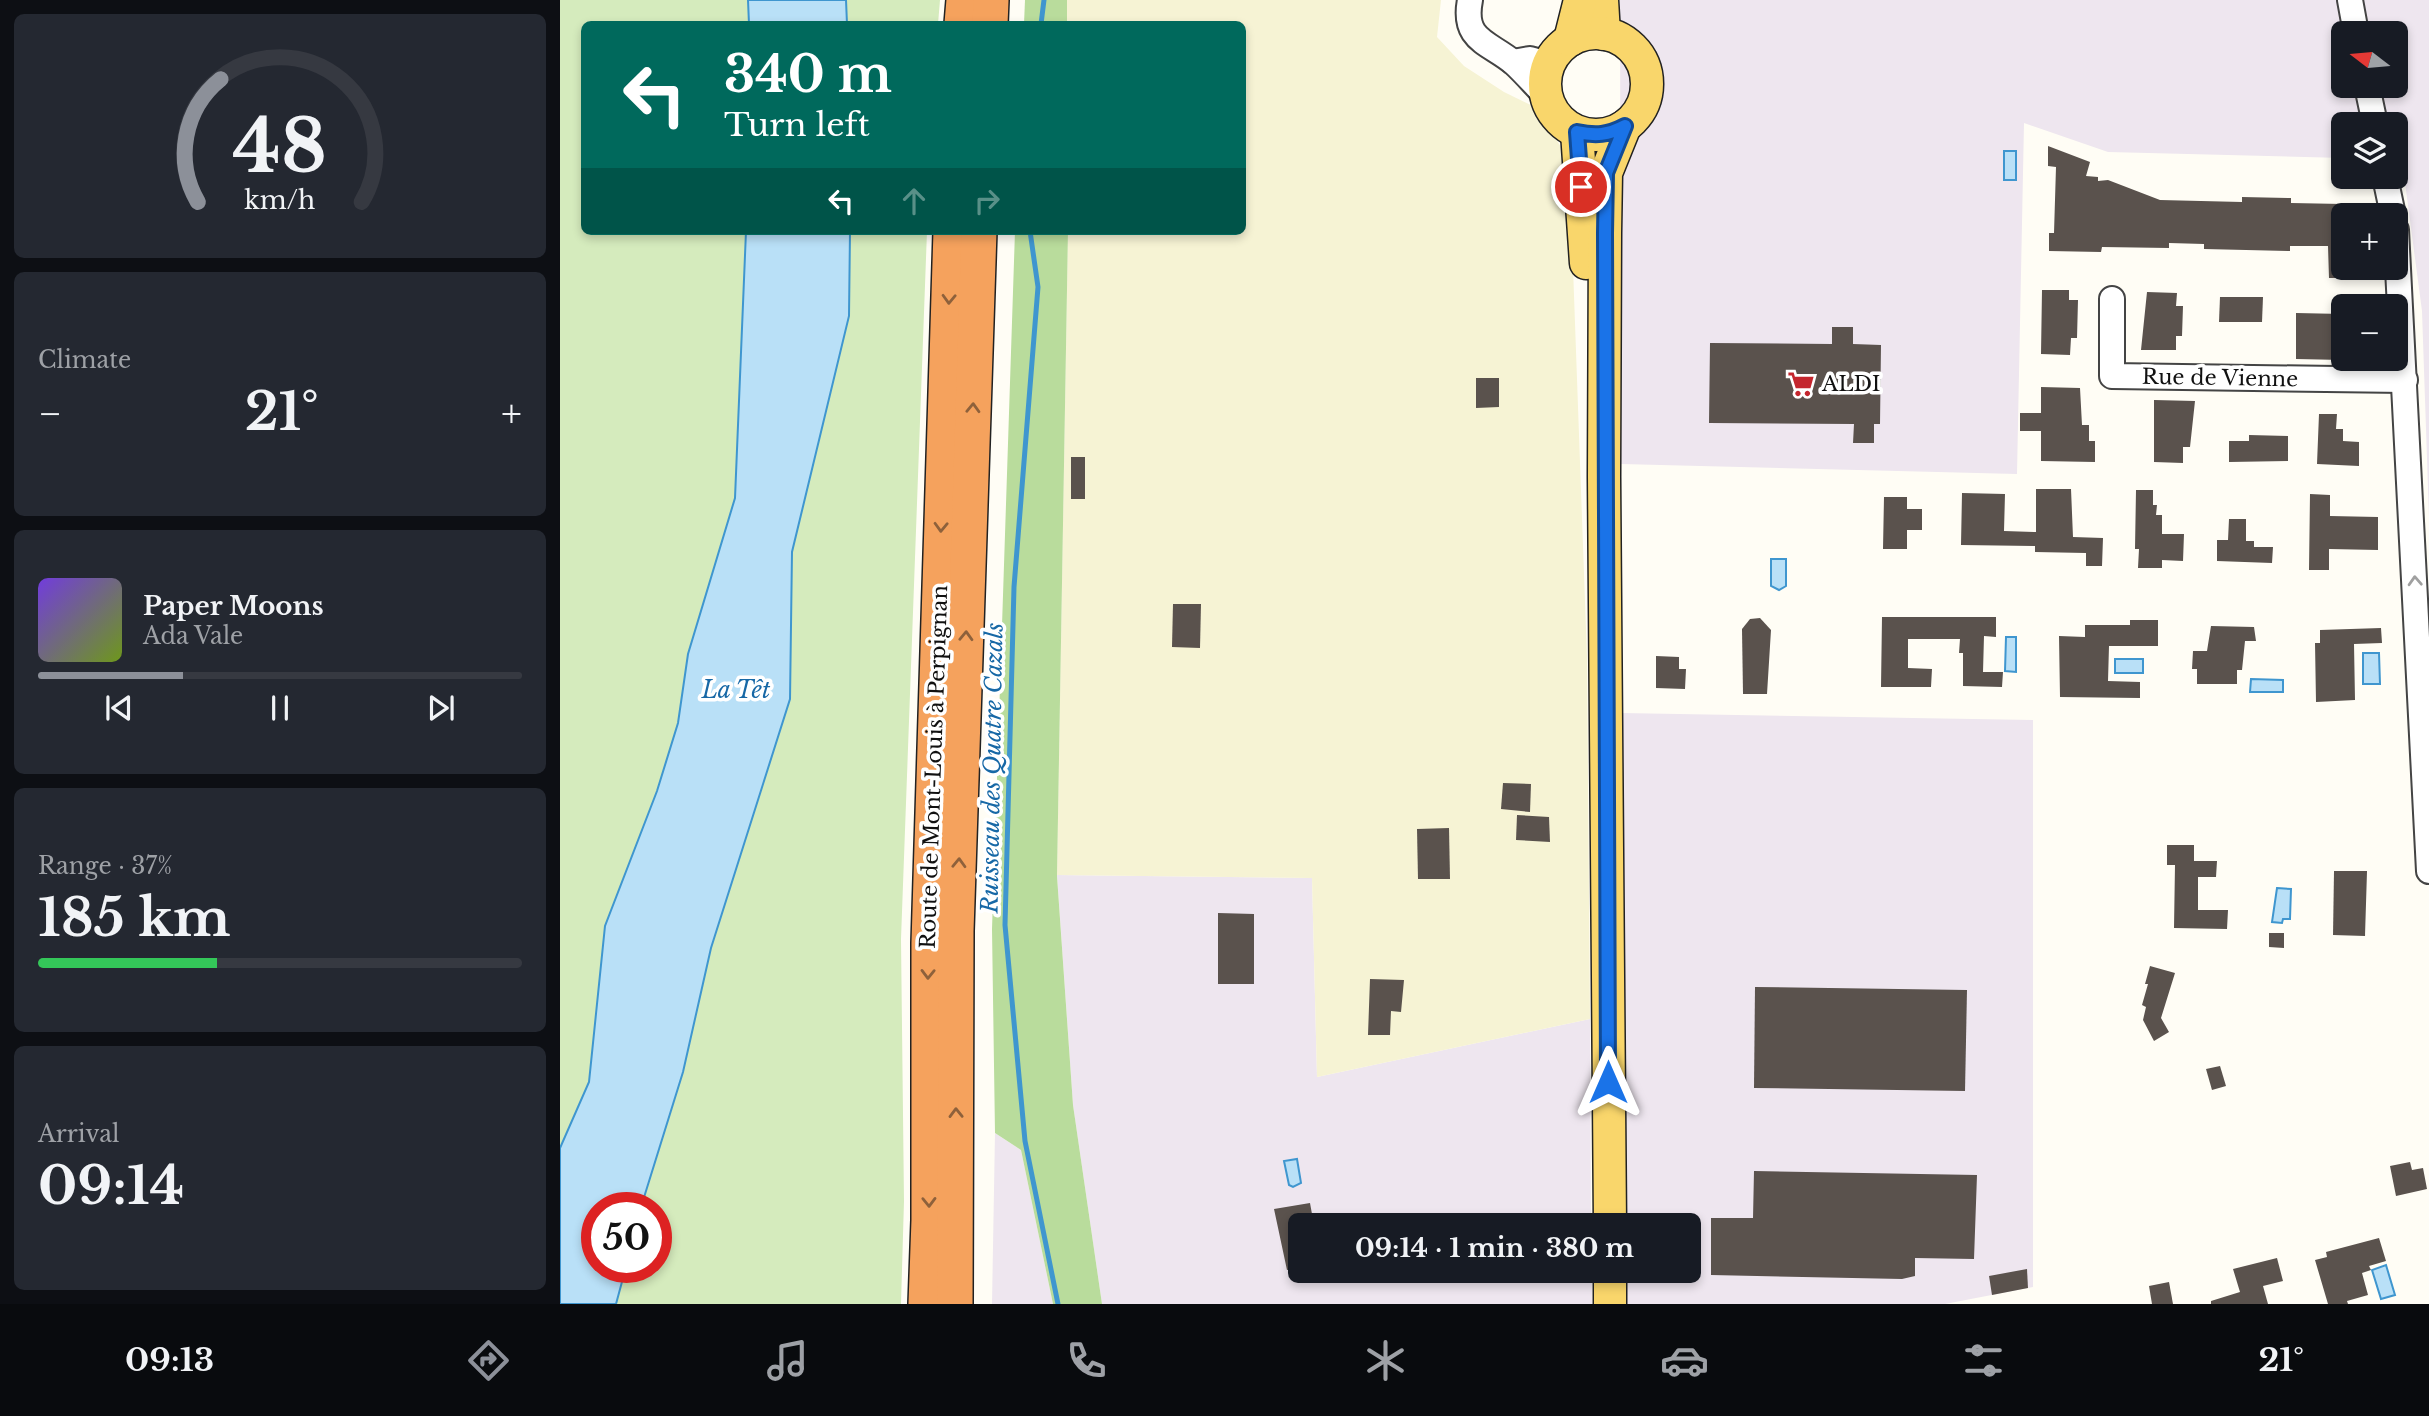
<!DOCTYPE html>
<meta charset="utf-8">
<style>
body{margin:0;font-family:"Libre Baskerville",serif;background:#242831;color:#f1f3f6;height:100vh;display:flex;flex-direction:column;font-size:26px;white-space:nowrap}
*{box-sizing:border-box;margin:0}
p{font-size:23px;color:#9ea1a6}
.icon{flex:none;width:38px;height:38px;fill:none;stroke:currentColor;stroke-width:2;stroke-linecap:round;stroke-linejoin:round}
.map{position:relative;flex:1;overflow:hidden}
.drawer{display:flex;flex-direction:column;gap:14px;padding:14px;background:#0d0f14;width:560px}
.drawer>*{flex:none}
.hud{position:absolute;left:21px;top:21px;width:665px;height:214px;border-radius:10px;box-shadow:0 4px 10px #0003;background:#00695c;color:#fff;overflow:hidden}
.needle{width:46px;rotate:286deg}
.fabs{position:absolute;left:1771px;top:21px;display:grid;gap:14px}
.fabs a{display:grid;place-items:center;width:77px;height:77px;border-radius:10px;background:#171b24;box-shadow:0 4px 10px #0003;font-size:35px}
.speed{position:absolute;left:21px;top:1192px;display:flex;gap:14px;font-size:35px;font-weight:700;text-align:center}
.speed>*{display:grid;place-content:center;width:91px;height:91px;border-radius:50%;background:#171b24;box-shadow:0 4px 10px #0003;line-height:1}
.speed .limit{border:10px solid #d22;background:#fff;color:#111}
.pin{position:absolute;display:grid;place-items:center;width:60px;height:60px;color:#fff;margin:-30px;border:4px solid #fff;border-radius:50%;box-shadow:0 2px 7px #0007}
.me{position:absolute;width:77px;margin:-38px;rotate:0deg;stroke-linejoin:round;filter:drop-shadow(0 0 5px #0008)}
.turn{display:flex;align-items:center;gap:24px;height:147px;padding:0 28px;font-size:32px}
.turn .icon{width:91px;height:91px;stroke-width:2.5}
.turn b{display:block;font-size:49px;line-height:60px}
.lanes{display:flex;align-items:center;height:66px;padding:0 28px;background:#0003;justify-content:center;gap:35px;direction:ltr}
.lanes .off{opacity:.35}
.big{font-size:52px;font-weight:800;line-height:1.1}
.drawer .card{flex:1;display:flex;flex-direction:column;justify-content:center;gap:10px;min-width:0;padding:0 24px;border-radius:10px;background:#242831}
.drawer .dial{align-items:center;gap:0}
.dial svg{height:182px;overflow:visible;fill:none;stroke:#363941;stroke-width:7;stroke-linecap:round;text-anchor:middle}
.dial text{fill:#f1f3f6;stroke:none}
.song{display:flex;align-items:center;gap:21px}
.cover{width:84px;height:84px;border-radius:10px;background:linear-gradient(135deg,hsl(260 70% 55%),hsl(80 70% 35%))}
.played{height:7px;border-radius:4px;background:linear-gradient(90deg,#8c9099 30%,#363941 30%)}
.keys{display:flex;justify-content:space-around;direction:ltr}
.heat{display:flex;justify-content:space-between;align-items:center;font-size:38px;direction:ltr}
.charge{height:10px;border-radius:5px;background:linear-gradient(90deg,#34c759 37%,#363941 0)}
.trip{position:absolute;left:728px;top:1213px;width:413px;height:70px;border-radius:10px;background:#171b24;box-shadow:0 4px 10px #0003;font-weight:800;line-height:70px;text-align:center}
.tab-bar{display:flex;height:112px;justify-content:space-around;align-items:center;background:#090b0e;color:#9ea1a6}
.tab-bar .icon{width:49px;height:49px}
.tab-bar .active{color:#8c9099}
.tab-bar b{font-size:32px;color:#f1f3f6}
main{display:flex;flex:1;min-height:0}
.map>svg:first-child{display:block}
.industrial{fill:#eee6ef;fill-rule:evenodd}
.farmland{fill:#f6f3d4}
.green{fill:#d5ebbd}
.forest{fill:#b9dc9c}
.water{fill:#b9e0f7;stroke:#3f96cf;stroke-width:2}
.lines{fill:none;stroke-linecap:round;stroke-linejoin:round}
.stream{stroke:#3f96cf;stroke-width:5}
.building{fill:#5a524d}
.minor-casing{stroke:#444;stroke-width:28}
.major-casing{stroke:#222;stroke-width:35}
.highway-casing{stroke:#222;stroke-width:38}
.minor{stroke:#fff;stroke-width:24}
.major{stroke:#f9d66b;stroke-width:32}
.highway{stroke:#f5a25d;stroke-width:35}
.oneway{stroke:#8e613b}
.oneway2{stroke:#a0a0a0}
.route-casing{stroke:#114b97;stroke-width:18}
.route{stroke:#1a73e8;stroke-width:12}
.labels{text-anchor:middle;dominant-baseline:central;stroke-width:7;stroke-linejoin:round;paint-order:stroke}
.street-label{font-size:21px;fill:#111;stroke:#fff}
.poi-label{font-size:21px;fill:#111;stroke:#fff;text-anchor:start}
.water-label{font-size:23px;font-style:italic;fill:#1768a6;stroke:#fff}
</style>
<main>
<section class="drawer">
<div class="card dial"><svg viewBox="0 0 100 80">
<path d="M14 69A42 42 0 1 1 86 69"/>
<path d="M14 69A42 42 0 0 1 24 15" stroke="#8c9099"/>
<text x="50" y="56" font-size="32" font-weight="700">48</text>
<text x="50" y="72" font-size="11">km/h</text>
</svg></div>
<div class="card"><p>Climate</p>
<div class="heat"><a>−</a><b class="big">21°</b><a>+</a></div>
</div>
<div class="card">
<div class="song"><i class="cover"></i><div><b>Paper Moons</b><p>Ada Vale</p></div></div>
<div class="played"></div>
<div class="keys"><svg class="icon" aria-label="previous" viewBox="0 0 24 24"><path d="M18 5L8 12l10 7zM5 5v14"/></svg><svg class="icon" aria-label="pause" viewBox="0 0 24 24"><path d="M8 5v14M16 5v14"/></svg><svg class="icon" aria-label="next" viewBox="0 0 24 24"><path d="M6 5l10 7-10 7zM19 5v14"/></svg></div>
</div>
<div class="card"><p>Range · 37%</p><b class="big">185 km</b><div class="charge"></div></div>
<div class="card"><p>Arrival</p><b class="big">09:14</b></div>
</section>
<div class="map">
<svg width="1869" height="1304" viewBox="0 0 1869 1304">
<rect width="100%" height="100%" fill="#fffdf5"/>
<!-- industrial -->
<g class="industrial">
<path d="M 1060,0 L 1869,0 L 1869,517 L 1862,311 L 1842,160 L 1836,159 L 1836,124 L 1783,124 L 1783,158 L 1548,152 L 1464,123 L 1457,474 L 1061,464 ZM 1783,33 L 1836,33 L 1836,86 L 1783,86 Z"/>
<path d="M 1061,713 L 1473,720 L 1473,1287 L 1385,1304 L 1064,1304 L 1063,1271 L 1129,1270 L 1129,1225 L 1063,1225 Z"/>
<path d="M 497,875 L 752,878 L 757,1077 L 1030,1019 L 1031,1225 L 740,1225 L 740,1270 L 1032,1271 L 1032,1304 L 542,1304 L 513,1105 Z"/>
<path d="M 435,1133 L 461,1150 L 493,1304 L 432,1304 Z"/>
</g>
<!-- farmland -->
<path class="farmland" d="M 507,0 L 881,0 L 877,37 L 904,66 L 944,92 L 977,108 L 1004,152 L 1010,184 L 1027,657 L 1030,1019 L 757,1077 L 752,878 L 497,875 L 508,231 L 682,231 L 682,24 L 507,24 Z"/>
<!-- green -->
<g class="green">
<path d="M 0,0 L 188,0 L 189,24 L 24,24 L 24,231 L 186,231 L 175,498 L 128,654 L 118,723 L 97,791 L 45,926 L 29,1082 L 0,1148 Z"/>
<path d="M 286,0 L 380,0 L 378,24 L 287,24 Z"/>
<path d="M 290,231 L 367,231 L 341,939 L 344,1201 L 341,1304 L 56,1304 L 66,1267 L 96,1267 L 96,1208 L 81,1207 L 123,1072 L 151,948 L 230,699 L 232,552 L 289,316 Z"/>
</g>
<!-- forest -->
<g class="forest">
<path d="M 465,0 L 507,0 L 507,24 L 464,24 Z"/>
<path d="M 455,231 L 508,231 L 497,876 L 513,1105 L 542,1304 L 493,1304 L 461,1150 L 435,1133 L 432,929 Z"/>
</g>
<!-- water -->
<g class="water">
<path d="M 188,0 L 286,0 L 287,24 L 189,24 Z"/>
<rect x="1444" y="151" width="12" height="29"/>
<path d="M 186,231 L 290,231 L 289,316 L 232,552 L 230,699 L 151,948 L 123,1072 L 81,1207 L 37,1208 L 37,1267 L 66,1267 L 56,1304 L 0,1304 L 0,1148 L 29,1082 L 45,926 L 97,791 L 118,723 L 128,654 L 175,498 Z"/>
<path d="M 1211,559 L 1226,559 L 1226,586 L 1219,590 L 1211,586 Z"/>
<path d="M 1446,637 L 1456,637 L 1456,672 L 1445,671 Z"/>
<path d="M 1803,653 L 1819,653 L 1820,684 L 1803,684 Z"/>
<rect x="1555" y="659" width="28" height="14"/>
<path d="M 1691,679 L 1723,680 L 1723,692 L 1690,692 Z"/>
<path d="M 1717,888 L 1731,889 L 1730,919 L 1723,919 L 1722,923 L 1712,922 Z"/>
<path d="M 737,1159 L 741,1183 L 733,1187 L 729,1185 L 724,1161 Z"/>
<path d="M 1826,1265 L 1835,1295 L 1821,1299 L 1812,1270 Z"/>
</g>
<g class="lines">
<!-- stream -->
<g class="stream">
<path d="M 481,24 L 484,0"/>
<path d="M 470,231 L 478,287 L 454,587 L 445,925 L 465,1141 L 498,1304"/>
</g>
</g>
<!-- building -->
<g class="building">
<path d="M 1488,146 L 1530,162 L 1526,176 L 1538,177 L 1538,181 L 1548,180 L 1600,200 L 1682,202 L 1682,197 L 1731,198 L 1731,203 L 1783,204 L 1781,278 L 1769,278 L 1768,246 L 1730,246 L 1730,251 L 1644,249 L 1644,244 L 1609,243 L 1609,248 L 1542,247 L 1541,252 L 1489,251 L 1489,233 L 1494,233 L 1496,167 L 1488,166 Z"/>
<path d="M 1482,290 L 1509,290 L 1509,300 L 1518,300 L 1517,338 L 1511,338 L 1510,355 L 1481,354 Z"/>
<path d="M 1587,292 L 1617,293 L 1616,306 L 1623,306 L 1622,336 L 1616,336 L 1616,350 L 1581,350 Z"/>
<path d="M 1660,297 L 1703,297 L 1702,322 L 1659,322 Z"/>
<path d="M 1736,313 L 1783,314 L 1783,360 L 1736,359 Z"/>
<path d="M 1272,327 L 1293,327 L 1293,344 L 1321,345 L 1320,424 L 1314,424 L 1314,443 L 1293,443 L 1294,424 L 1149,423 L 1150,343 L 1272,344 Z"/>
<path d="M 916,378 L 939,378 L 939,407 L 916,408 Z"/>
<path d="M 1481,387 L 1520,388 L 1522,425 L 1529,425 L 1529,441 L 1535,441 L 1535,462 L 1481,461 L 1481,431 L 1460,431 L 1460,413 L 1481,413 Z"/>
<path d="M 1594,400 L 1635,401 L 1630,447 L 1623,447 L 1623,463 L 1594,462 Z"/>
<path d="M 1759,414 L 1777,414 L 1776,429 L 1783,429 L 1783,441 L 1799,442 L 1799,466 L 1757,464 Z"/>
<path d="M 1689,435 L 1728,436 L 1728,461 L 1669,462 L 1669,441 L 1689,441 Z"/>
<rect x="511" y="457" width="14" height="42"/>
<path d="M 1476,489 L 1511,489 L 1513,537 L 1543,538 L 1542,566 L 1526,566 L 1526,553 L 1475,552 L 1475,546 L 1401,545 L 1402,493 L 1445,494 L 1444,531 L 1476,532 Z"/>
<path d="M 1576,490 L 1593,490 L 1593,505 L 1597,505 L 1596,515 L 1602,515 L 1602,534 L 1624,534 L 1623,561 L 1602,560 L 1602,568 L 1578,568 L 1579,549 L 1575,549 Z"/>
<path d="M 1750,494 L 1770,495 L 1770,516 L 1818,517 L 1818,550 L 1769,549 L 1769,570 L 1749,570 Z"/>
<path d="M 1324,497 L 1347,497 L 1347,509 L 1362,509 L 1362,530 L 1347,530 L 1347,549 L 1323,549 Z"/>
<path d="M 1669,519 L 1686,519 L 1686,541 L 1694,541 L 1694,547 L 1713,547 L 1712,563 L 1657,561 L 1657,540 L 1668,540 Z"/>
<path d="M 613,604 L 641,604 L 640,648 L 612,647 Z"/>
<path d="M 1322,617 L 1436,617 L 1436,637 L 1424,636 L 1423,672 L 1443,672 L 1442,687 L 1403,686 L 1403,653 L 1399,653 L 1400,639 L 1348,639 L 1348,668 L 1372,669 L 1371,687 L 1321,687 Z"/>
<path d="M 1200,618 L 1211,630 L 1207,694 L 1183,694 L 1182,629 L 1190,619 Z"/>
<path d="M 1570,620 L 1598,620 L 1598,646 L 1549,646 L 1548,681 L 1580,682 L 1580,698 L 1500,697 L 1499,636 L 1525,637 L 1525,625 L 1570,625 Z"/>
<path d="M 1651,626 L 1694,627 L 1696,641 L 1685,641 L 1682,670 L 1677,670 L 1677,684 L 1637,684 L 1637,669 L 1632,669 L 1633,651 L 1647,651 Z"/>
<path d="M 1821,628 L 1822,643 L 1794,644 L 1795,700 L 1756,702 L 1755,643 L 1760,643 L 1760,630 Z"/>
<path d="M 1096,656 L 1119,657 L 1119,669 L 1126,669 L 1125,689 L 1096,688 Z"/>
<path d="M 943,783 L 971,784 L 970,812 L 941,809 Z"/>
<path d="M 957,815 L 989,817 L 990,842 L 956,840 Z"/>
<path d="M 889,828 L 890,879 L 858,879 L 857,829 Z"/>
<path d="M 1607,845 L 1634,845 L 1634,861 L 1657,861 L 1656,877 L 1638,877 L 1638,910 L 1668,910 L 1667,929 L 1614,928 L 1615,865 L 1607,865 Z"/>
<path d="M 1774,871 L 1807,871 L 1805,936 L 1773,935 Z"/>
<path d="M 658,913 L 694,914 L 694,984 L 658,984 Z"/>
<path d="M 1709,933 L 1724,933 L 1724,948 L 1709,947 Z"/>
<path d="M 1590,966 L 1615,973 L 1601,1018 L 1609,1032 L 1594,1041 L 1583,1020 L 1586,1007 L 1582,1005 L 1588,984 L 1585,984 Z"/>
<path d="M 810,979 L 844,980 L 841,1012 L 831,1011 L 830,1035 L 808,1035 Z"/>
<path d="M 1195,987 L 1407,990 L 1405,1091 L 1194,1088 Z"/>
<path d="M 1660,1066 L 1666,1086 L 1652,1090 L 1646,1069 Z"/>
<path d="M 1850,1162 L 1852,1170 L 1863,1168 L 1867,1189 L 1836,1196 L 1830,1166 Z"/>
<path d="M 1194,1171 L 1417,1175 L 1414,1259 L 1355,1258 L 1355,1276 L 1342,1279 L 1151,1275 L 1151,1218 L 1193,1218 Z"/>
<path d="M 750,1203 L 754,1225 L 740,1225 L 740,1268 L 727,1270 L 714,1209 Z"/>
<path d="M 1819,1238 L 1826,1261 L 1809,1266 L 1811,1270 L 1802,1273 L 1808,1295 L 1787,1301 L 1788,1304 L 1768,1304 L 1755,1260 L 1767,1257 L 1766,1252 Z"/>
<path d="M 1717,1258 L 1723,1281 L 1703,1286 L 1708,1304 L 1651,1304 L 1651,1301 L 1680,1292 L 1673,1269 Z"/>
<path d="M 1467,1269 L 1468,1288 L 1432,1295 L 1429,1276 Z"/>
<path d="M 1609,1282 L 1613,1304 L 1592,1304 L 1589,1286 Z"/>
</g>
<g class="lines">
<!-- minor casing -->
<g class="minor-casing">
<g id="minor">
<path d="M 910,0 C 902,41 929,42 954,63 C 965,73 975,85 986,96"/>
<path d="M 1790,0 L 1796,33"/>
<path d="M 953,62 L 970,59 L 989,64"/>
<path d="M 1807,86 L 1815,124"/>
<path d="M 1825,177 L 1833,215"/>
<path d="M 1836,230 L 1869,871"/>
<path d="M 1552,299 L 1552,376 L 1845,380"/>
</g>
</g>
<!-- major casing -->
<g class="major-casing">
<g id="major">
<path d="M 1042,0 L 1044,34"/>
<circle cx="1036" cy="84" r="51"/>
<path d="M 1010,40 L 1020,0"/>
<path d="M 1017,132 L 1026,263"/>
<path d="M 1050,1225 L 1044,477 L 1045,233 L 1046,173 L 1065,126"/>
<path d="M 1050,1270 L 1050,1304"/>
</g>
</g>
<!-- highway casing -->
<g class="highway-casing">
<g id="highway">
<path d="M 402,24 L 404,0"/>
<path d="M 430,24 L 431,0"/>
<path d="M 366,1304 L 369,1220 L 369,943 L 391,231"/>
<path d="M 395,1304 L 396,931 L 419,231"/>
</g>
</g>
<!-- minor -->
<use href="#minor" class="minor"/>
<!-- major -->
<use href="#major" class="major"/>
<!-- highway -->
<use href="#highway" class="highway"/>
</g>
<!-- one-way arrows -->
<defs><path id="oneway-chevron" d="M-2-3.5L2.5 0L-2 3.5" fill="none" stroke-width="1.6" stroke-linecap="round" stroke-linejoin="round" transform="scale(1.75)"/></defs>
<g class="oneway">
<use href="#oneway-chevron" transform="translate(389 299) rotate(92)"/>
<use href="#oneway-chevron" transform="translate(413 408) rotate(-88)"/>
<use href="#oneway-chevron" transform="translate(381 527) rotate(92)"/>
<use href="#oneway-chevron" transform="translate(406 636) rotate(-88)"/>
<use href="#oneway-chevron" transform="translate(399 863) rotate(-88)"/>
<use href="#oneway-chevron" transform="translate(368 974) rotate(91)"/>
<use href="#oneway-chevron" transform="translate(396 1113) rotate(-91)"/>
<use href="#oneway-chevron" transform="translate(369 1202) rotate(89)"/>
</g>
<use class="oneway2" href="#oneway-chevron" transform="translate(1855 581) rotate(-93)"/>
<g class="lines">
<!-- route casing -->
<g class="route-casing">
<path id="route" d="M 1021,187 L 1017,132 C 1036,136 1048,135 1065,126 L 1046,173 L 1045,233 L 1048,1082"/>
</g>
<!-- route -->
<use href="#route" class="route"/>
</g>
<!-- icons -->
<defs>
<g id="supermarket-bare" transform="scale(2.1)"><path d="M-6-5.5h2.5l.6 2H6L4.5 2H-2.5L-4.4-4H-6ZM-1.5 3.2a1.3 1.3 0 1 0 .1 0ZM3 3.2a1.3 1.3 0 1 0 .1 0Z" fill="#c4262e" stroke="#fff" stroke-width="2.5" paint-order="stroke"/></g>
</defs>
<g fill-rule="evenodd">
<use href="#supermarket-bare" x="1241" y="384"/>
</g>
<g class="labels">
<!-- street labels -->
<g class="street-label">
<text transform="translate(1660 378) rotate(1)">Rue de Vienne</text>
<text transform="translate(374 767) rotate(-88)">Route de Mont-Louis à Perpignan</text>
</g>
<!-- poi labels -->
<g class="poi-label">
<text x="1262" y="384">ALDI</text>
</g>
<!-- water labels -->
<g class="water-label">
<text x="176" y="690">La Têt</text>
<text transform="translate(432 768) rotate(-89)">Ruisseau des Quatre Cazals</text>
</g>
</g>
</svg>
<div class="fabs">
<a><svg class="needle" viewBox="-14 -14 28 28"><path d="M0-13l5 13h-10z" fill="#e53935"/><path d="M0 13l5-13h-10z" fill="#9ea1a6"/></svg></a>
<a><svg class="icon" aria-label="layers" viewBox="0 0 24 24"><path d="M12 4l9 5-9 5-9-5zM3 14l9 5 9-5"/></svg></a>
<a>+</a>
<a>−</a>
</div>
<div class="speed"><div class="limit">50</div></div>
<div class="pin" style="left:1021px;top:187px;background:#d93025"><svg class="icon" aria-label="arrive" viewBox="0 0 24 24"><path d="M6 21V4h12l-3 4 3 4H6"/></svg></div>
<svg class="me" style="left:1048px;top:1082px" viewBox="-20 -20 40 40"><path d="M0-17L14 15 0 8-14 15z" fill="#1a73e8" stroke="#fff" stroke-width="4"/></svg>
<div class="trip">09:14 · 1 min · 380 m</div>
<div class="hud">
<div class="turn"><svg class="icon" aria-label="left" viewBox="0 0 24 24"><path d="M17 20v-9H6M10 6l-5 5 5 5"/></svg><div><b>340 m</b>Turn left</div></div>
<div class="lanes"><svg class="icon" aria-label="left" viewBox="0 0 24 24"><path d="M17 20v-9H6M10 6l-5 5 5 5"/></svg><svg class="icon off" aria-label="ahead" viewBox="0 0 24 24"><path d="M12 20V5M6 11l6-6 6 6"/></svg><svg class="icon off" aria-label="right" viewBox="0 0 24 24"><path d="M7 20v-9h11M14 6l5 5-5 5"/></svg></div>
</div>
</div>
</main>
<nav class="tab-bar">
<b>09:13</b>
<svg class="icon active" aria-label="directions" viewBox="0 0 24 24"><path d="M12 3l9 9-9 9-9-9zM9 14v-3h6M13 9l2 2-2 2"/></svg>
<svg class="icon" aria-label="music" viewBox="0 0 24 24"><path d="M9 18V5l10-2v13"/><circle cx="6" cy="18" r="3"/><circle cx="16" cy="16" r="3"/></svg>
<svg class="icon" aria-label="phone" viewBox="0 0 24 24"><path d="M5 4h4l2 5-3 2q2 4 5 5l2-3 5 2v4C11 20 4 13 5 4z"/></svg>
<svg class="icon" aria-label="climate" viewBox="0 0 24 24"><path d="M12 3v18M4 7l16 10M4 17L20 7"/></svg>
<svg class="icon" aria-label="car" viewBox="0 0 24 24"><path d="M5 17H2v-5l4-1 3-4h7l3 4 3 1v5h-3M9 17h6M6 11h13"/><circle cx="7" cy="17" r="2"/><circle cx="17" cy="17" r="2"/></svg>
<svg class="icon" aria-label="filters" viewBox="0 0 24 24"><path d="M4 7h16M4 17h16"/><circle cx="9" cy="7" r="2"/><circle cx="15" cy="17" r="2"/></svg>
<b>21°</b>
</nav>
